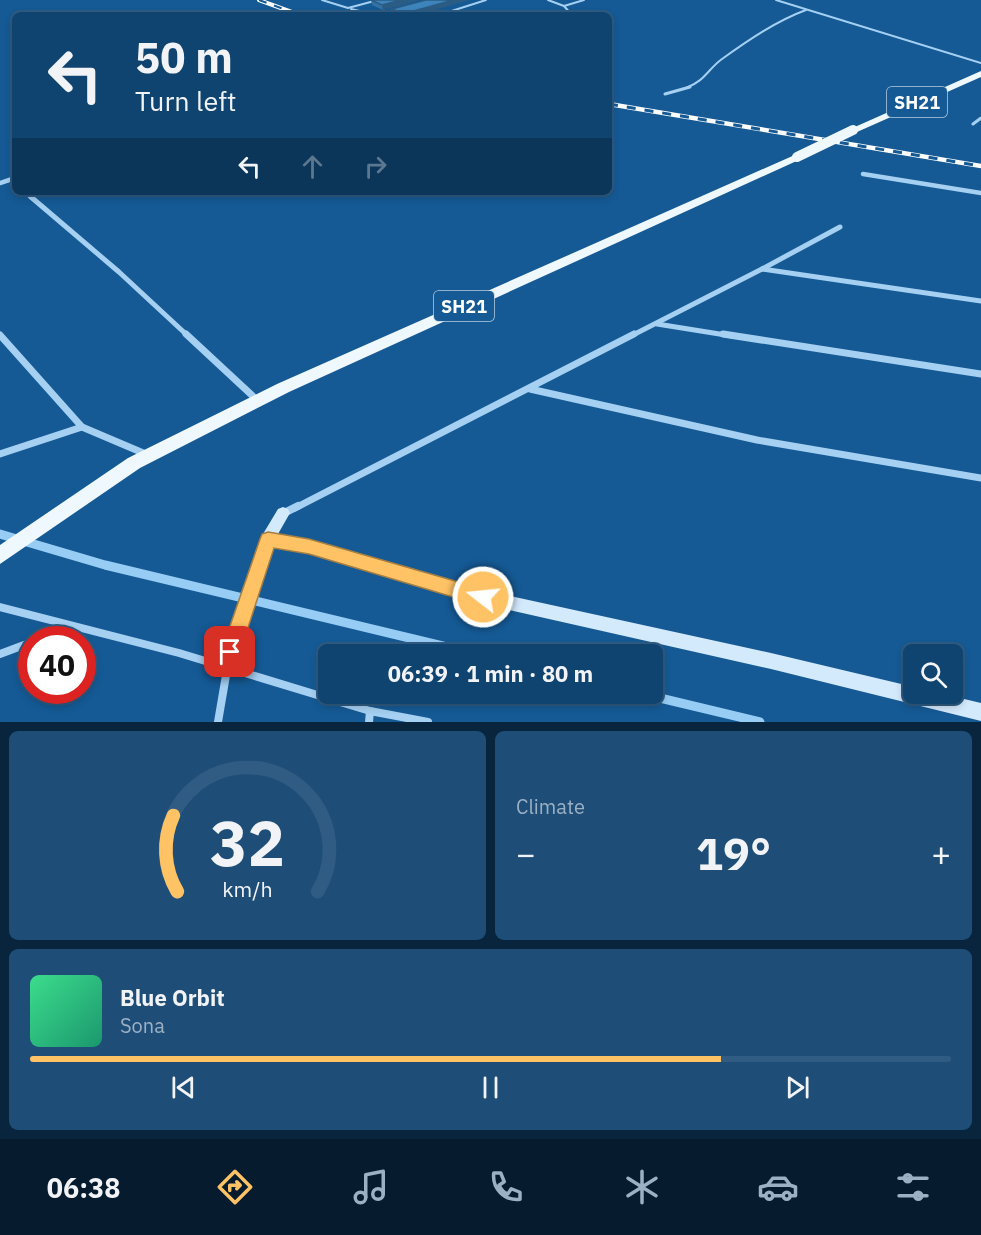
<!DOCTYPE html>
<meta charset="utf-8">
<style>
body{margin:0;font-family:"IBM Plex Sans",sans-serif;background:#1e4e78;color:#f1f3f6;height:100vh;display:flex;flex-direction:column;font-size:22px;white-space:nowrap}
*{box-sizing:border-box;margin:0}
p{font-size:20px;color:#9cb0c3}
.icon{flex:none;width:33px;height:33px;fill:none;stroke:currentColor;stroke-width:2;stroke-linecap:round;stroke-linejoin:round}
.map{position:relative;height:722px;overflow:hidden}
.sheet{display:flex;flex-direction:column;gap:9px;padding:9px;background:#09253e;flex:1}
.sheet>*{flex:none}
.top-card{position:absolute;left:12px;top:12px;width:600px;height:183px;border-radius:9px;box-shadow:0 3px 9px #0003,0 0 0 2px #305c83;background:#104470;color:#f1f3f6;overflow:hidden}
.fabs{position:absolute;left:903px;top:644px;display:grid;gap:12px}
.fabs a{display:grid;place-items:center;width:60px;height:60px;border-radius:9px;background:#104470;box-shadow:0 3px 9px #0003,0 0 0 2px #305c83;font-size:30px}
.speed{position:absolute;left:18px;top:626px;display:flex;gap:12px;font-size:30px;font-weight:700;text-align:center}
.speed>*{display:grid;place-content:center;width:78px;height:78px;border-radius:50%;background:#104470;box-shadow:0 3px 9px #0003,0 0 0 2px #305c83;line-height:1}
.speed .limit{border:9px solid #d22;background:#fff;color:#111}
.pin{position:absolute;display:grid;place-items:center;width:51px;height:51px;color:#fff;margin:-26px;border-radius:12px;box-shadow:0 3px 9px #0006}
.me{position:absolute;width:66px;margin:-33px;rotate:286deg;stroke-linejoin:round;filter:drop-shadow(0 0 4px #0008)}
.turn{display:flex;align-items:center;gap:21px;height:126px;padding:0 24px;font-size:27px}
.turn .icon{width:78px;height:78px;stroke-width:2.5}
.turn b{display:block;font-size:42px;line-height:51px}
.lanes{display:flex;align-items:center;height:57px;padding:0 24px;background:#0003;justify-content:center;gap:30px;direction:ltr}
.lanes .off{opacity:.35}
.big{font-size:45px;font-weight:700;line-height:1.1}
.sheet .tile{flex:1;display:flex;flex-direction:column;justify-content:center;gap:9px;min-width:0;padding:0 21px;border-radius:9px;background:#1e4e78}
.sheet .dial{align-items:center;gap:0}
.dial svg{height:156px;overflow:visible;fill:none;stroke:#305c83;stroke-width:7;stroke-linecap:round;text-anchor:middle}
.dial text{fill:#f1f3f6;stroke:none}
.song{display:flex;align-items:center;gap:18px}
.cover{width:72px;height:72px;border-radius:9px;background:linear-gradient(135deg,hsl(150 70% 55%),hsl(160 70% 35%))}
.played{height:6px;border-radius:3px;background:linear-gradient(90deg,#ffc265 75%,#305c83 75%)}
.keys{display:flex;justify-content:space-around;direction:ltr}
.heat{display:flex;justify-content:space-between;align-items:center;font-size:33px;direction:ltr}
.sheet .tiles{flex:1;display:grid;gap:9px;grid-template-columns:1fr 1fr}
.tile:last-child{grid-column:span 2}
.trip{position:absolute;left:318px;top:644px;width:345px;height:60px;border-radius:9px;background:#104470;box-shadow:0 3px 9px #0003,0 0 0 2px #305c83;font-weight:700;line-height:60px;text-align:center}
.tab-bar{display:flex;height:96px;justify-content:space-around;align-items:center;background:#061b2d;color:#9cb0c3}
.tab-bar .icon{width:42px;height:42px}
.tab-bar .active{color:#ffc265}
.tab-bar b{font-size:27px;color:#f1f3f6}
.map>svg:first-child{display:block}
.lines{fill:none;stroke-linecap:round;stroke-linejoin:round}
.stream{stroke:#97ccf5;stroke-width:9}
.lane-far1{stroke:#a5d0f2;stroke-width:2}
.lane{stroke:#a5d0f2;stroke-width:3}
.street-far3{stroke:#a5d0f2;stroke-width:4.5}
.street-far2{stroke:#a5d0f2;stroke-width:5}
.street-far1{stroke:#a5d0f2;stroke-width:7}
.street{stroke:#a5d0f2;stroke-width:8}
.secondary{fill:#d3e9fc;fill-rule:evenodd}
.primary{fill:#eff7ff;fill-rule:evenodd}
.rail-far1-casing{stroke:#fff;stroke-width:4}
.rail-casing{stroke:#fff;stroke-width:4.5}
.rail-far1{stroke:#155a95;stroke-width:2;stroke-dasharray:8;stroke-linecap:butt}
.rail{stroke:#155a95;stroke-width:3;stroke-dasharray:9;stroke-linecap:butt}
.primary-bridge{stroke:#eff7ff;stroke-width:10}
.wall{fill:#3472a3}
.shaded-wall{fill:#2b5c84}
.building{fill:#3d84bd;stroke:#2b5c84;stroke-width:1.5}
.route{fill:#ffc265;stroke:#a67e42;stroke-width:1.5}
.labels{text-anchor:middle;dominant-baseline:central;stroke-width:6;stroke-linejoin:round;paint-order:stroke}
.shield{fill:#155a95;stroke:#b9cedf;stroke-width:1.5}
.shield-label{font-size:18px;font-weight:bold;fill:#fff}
</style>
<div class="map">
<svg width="981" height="722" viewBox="0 0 981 722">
<rect width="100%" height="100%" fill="#155a95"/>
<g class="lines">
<!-- stream -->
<g class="stream">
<path d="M 0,534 L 105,565 L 476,654"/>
<path d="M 639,693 L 760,722"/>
</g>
<!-- lane-far1 -->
<g class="lane-far1">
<path d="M 322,0 L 348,8 L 378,0"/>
<path d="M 548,0 L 564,6 L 584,0"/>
<path d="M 776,0 L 981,63"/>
<path d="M 564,6 L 571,14 L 568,15"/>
<path d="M 351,9 L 377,15"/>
<path d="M 377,15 L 398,9"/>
<path d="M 439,15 L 486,0"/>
<path d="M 686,88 C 706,80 707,70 722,59 C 747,41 776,21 806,10"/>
</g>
<!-- lane -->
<g class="lane">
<path d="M 665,94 L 690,87"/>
<path d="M 973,124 L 981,118"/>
</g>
<!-- street-far3 -->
<g class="street-far3">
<path d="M 863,174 L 981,193"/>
<path d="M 0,183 L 15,178"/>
<path d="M 25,192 L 32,198"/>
</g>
<!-- street-far2 -->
<g class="street-far2">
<path d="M 31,197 L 119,272 L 188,336"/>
<path d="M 762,269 L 840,227"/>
<path d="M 657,324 L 732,336"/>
<path d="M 631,336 L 762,269 L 981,301"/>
</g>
<!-- street-far1 -->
<g class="street-far1">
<path d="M 186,334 L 257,400"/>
<path d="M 723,334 L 981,374"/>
<path d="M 0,335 L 82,427 L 148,455"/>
<path d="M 530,389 L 757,440 L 981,478"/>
<path d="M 0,454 L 82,427"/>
<path d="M 295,508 L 634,334"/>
</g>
<!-- street -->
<g class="street">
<path d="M 284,513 L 298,506"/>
<path d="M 0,607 L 179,653 L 370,711 L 428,722"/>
<path d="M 39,639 L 70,627"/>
<path d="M 0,654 L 32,642"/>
<path d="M 218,722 L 230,652 L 268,539"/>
<path d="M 369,722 L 370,711"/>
</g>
<!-- secondary -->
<path class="secondary" d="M 283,507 L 288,509 L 290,513 L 278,534 L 309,540 L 483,590 L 771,653 L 914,687 L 914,693 L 939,693 L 981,703 L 981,721 L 771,669 L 483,604 L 309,554 L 263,544 L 260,539 L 278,509 Z"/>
<!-- primary -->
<g class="primary">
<path d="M 981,71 L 981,77 L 857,132 L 848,130 Z"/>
<path d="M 797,154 L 802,157 L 801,159 L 289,392 L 140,468 L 0,564 L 0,545 L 128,458 L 277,384 Z"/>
</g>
<!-- rail-far1 casing -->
<g class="rail-far1-casing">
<path id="rail-far1" d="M 259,0 L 300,15"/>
</g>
<!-- rail casing -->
<g class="rail-casing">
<path id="rail" d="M 609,104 L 981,166"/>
</g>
<!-- rail-far1 -->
<use href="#rail-far1" class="rail-far1"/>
<!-- rail -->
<use href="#rail" class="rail"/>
<!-- primary-bridge -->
<path class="primary-bridge" d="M 797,157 L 853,130"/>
</g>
<!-- wall -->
<g class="wall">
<path d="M 371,0 L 418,0 L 383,10 L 372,5 Z"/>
<path d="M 392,9 L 418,15 L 394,15 L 392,14 Z"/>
</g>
<!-- shaded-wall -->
<g class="shaded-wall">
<path d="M 401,0 L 418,0 L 383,10 L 382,5 Z"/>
<path d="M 453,0 L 469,0 L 418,15 L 403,15 Z"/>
</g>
<!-- building -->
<g class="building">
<path d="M 371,0 L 401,0 L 382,5 Z"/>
<path d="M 426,0 L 453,0 L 403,14 L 392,9 Z"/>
</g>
<!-- route -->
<path class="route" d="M 268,532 L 309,539 L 483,589 L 489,591 L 492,597 L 489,603 L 483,606 L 309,554 L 274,548 L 240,652 L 237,659 L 230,662 L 224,659 L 221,652 L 260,539 L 262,534 Z"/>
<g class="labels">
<!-- shield labels -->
<g class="shield">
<rect x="887" y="87" width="60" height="30" rx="4.5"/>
<rect x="434" y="291" width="60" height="30" rx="4.5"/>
</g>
<g class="shield-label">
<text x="917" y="102">SH21</text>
<text x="464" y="306">SH21</text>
</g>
</g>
</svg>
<div class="fabs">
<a><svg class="icon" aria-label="search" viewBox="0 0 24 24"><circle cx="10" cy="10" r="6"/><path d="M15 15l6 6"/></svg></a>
</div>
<div class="speed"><div class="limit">40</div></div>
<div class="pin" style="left:230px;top:652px;background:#d93025"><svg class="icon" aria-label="arrive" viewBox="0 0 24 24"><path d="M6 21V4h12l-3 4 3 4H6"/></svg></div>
<svg class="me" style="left:483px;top:597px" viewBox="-20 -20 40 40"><circle r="17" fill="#ffc265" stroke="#fff" stroke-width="3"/><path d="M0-11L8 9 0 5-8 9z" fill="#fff"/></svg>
<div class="trip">06:39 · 1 min · 80 m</div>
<div class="top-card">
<div class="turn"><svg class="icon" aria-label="left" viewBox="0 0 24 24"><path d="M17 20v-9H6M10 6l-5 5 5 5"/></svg><div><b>50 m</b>Turn left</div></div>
<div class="lanes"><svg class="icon" aria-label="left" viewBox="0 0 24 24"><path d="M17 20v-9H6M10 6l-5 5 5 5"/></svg><svg class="icon off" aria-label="ahead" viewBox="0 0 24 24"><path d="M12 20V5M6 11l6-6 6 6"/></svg><svg class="icon off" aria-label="right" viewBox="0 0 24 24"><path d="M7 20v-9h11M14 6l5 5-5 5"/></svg></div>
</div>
</div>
<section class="sheet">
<div class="tiles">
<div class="tile dial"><svg viewBox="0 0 100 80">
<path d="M14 69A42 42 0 1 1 86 69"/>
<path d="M14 69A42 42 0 0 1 12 30" stroke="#ffc265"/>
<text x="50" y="56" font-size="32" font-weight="700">32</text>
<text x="50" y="72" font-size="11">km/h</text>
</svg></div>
<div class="tile"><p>Climate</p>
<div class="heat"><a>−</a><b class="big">19°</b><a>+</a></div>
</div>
<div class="tile">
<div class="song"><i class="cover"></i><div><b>Blue Orbit</b><p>Sona</p></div></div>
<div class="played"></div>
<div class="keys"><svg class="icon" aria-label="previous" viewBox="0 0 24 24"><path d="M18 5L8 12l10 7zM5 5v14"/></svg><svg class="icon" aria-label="pause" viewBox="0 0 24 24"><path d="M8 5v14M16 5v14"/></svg><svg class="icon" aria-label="next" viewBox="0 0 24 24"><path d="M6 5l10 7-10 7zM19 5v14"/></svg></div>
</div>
</div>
</section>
<nav class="tab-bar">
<b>06:38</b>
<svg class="icon active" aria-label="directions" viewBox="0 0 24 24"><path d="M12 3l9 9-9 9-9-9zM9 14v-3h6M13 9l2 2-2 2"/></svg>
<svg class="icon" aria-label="music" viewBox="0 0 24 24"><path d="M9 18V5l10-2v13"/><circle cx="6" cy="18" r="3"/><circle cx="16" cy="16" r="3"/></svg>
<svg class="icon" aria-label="phone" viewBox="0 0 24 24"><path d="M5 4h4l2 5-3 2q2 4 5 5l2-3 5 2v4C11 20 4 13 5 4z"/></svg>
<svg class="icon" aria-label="climate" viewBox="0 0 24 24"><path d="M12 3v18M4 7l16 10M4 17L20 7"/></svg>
<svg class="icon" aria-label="car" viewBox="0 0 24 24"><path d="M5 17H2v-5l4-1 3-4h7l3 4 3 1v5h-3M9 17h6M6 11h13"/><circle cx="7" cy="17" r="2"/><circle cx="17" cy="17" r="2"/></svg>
<svg class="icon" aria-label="filters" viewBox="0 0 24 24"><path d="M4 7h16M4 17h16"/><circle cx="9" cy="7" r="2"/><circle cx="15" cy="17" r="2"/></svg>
</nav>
